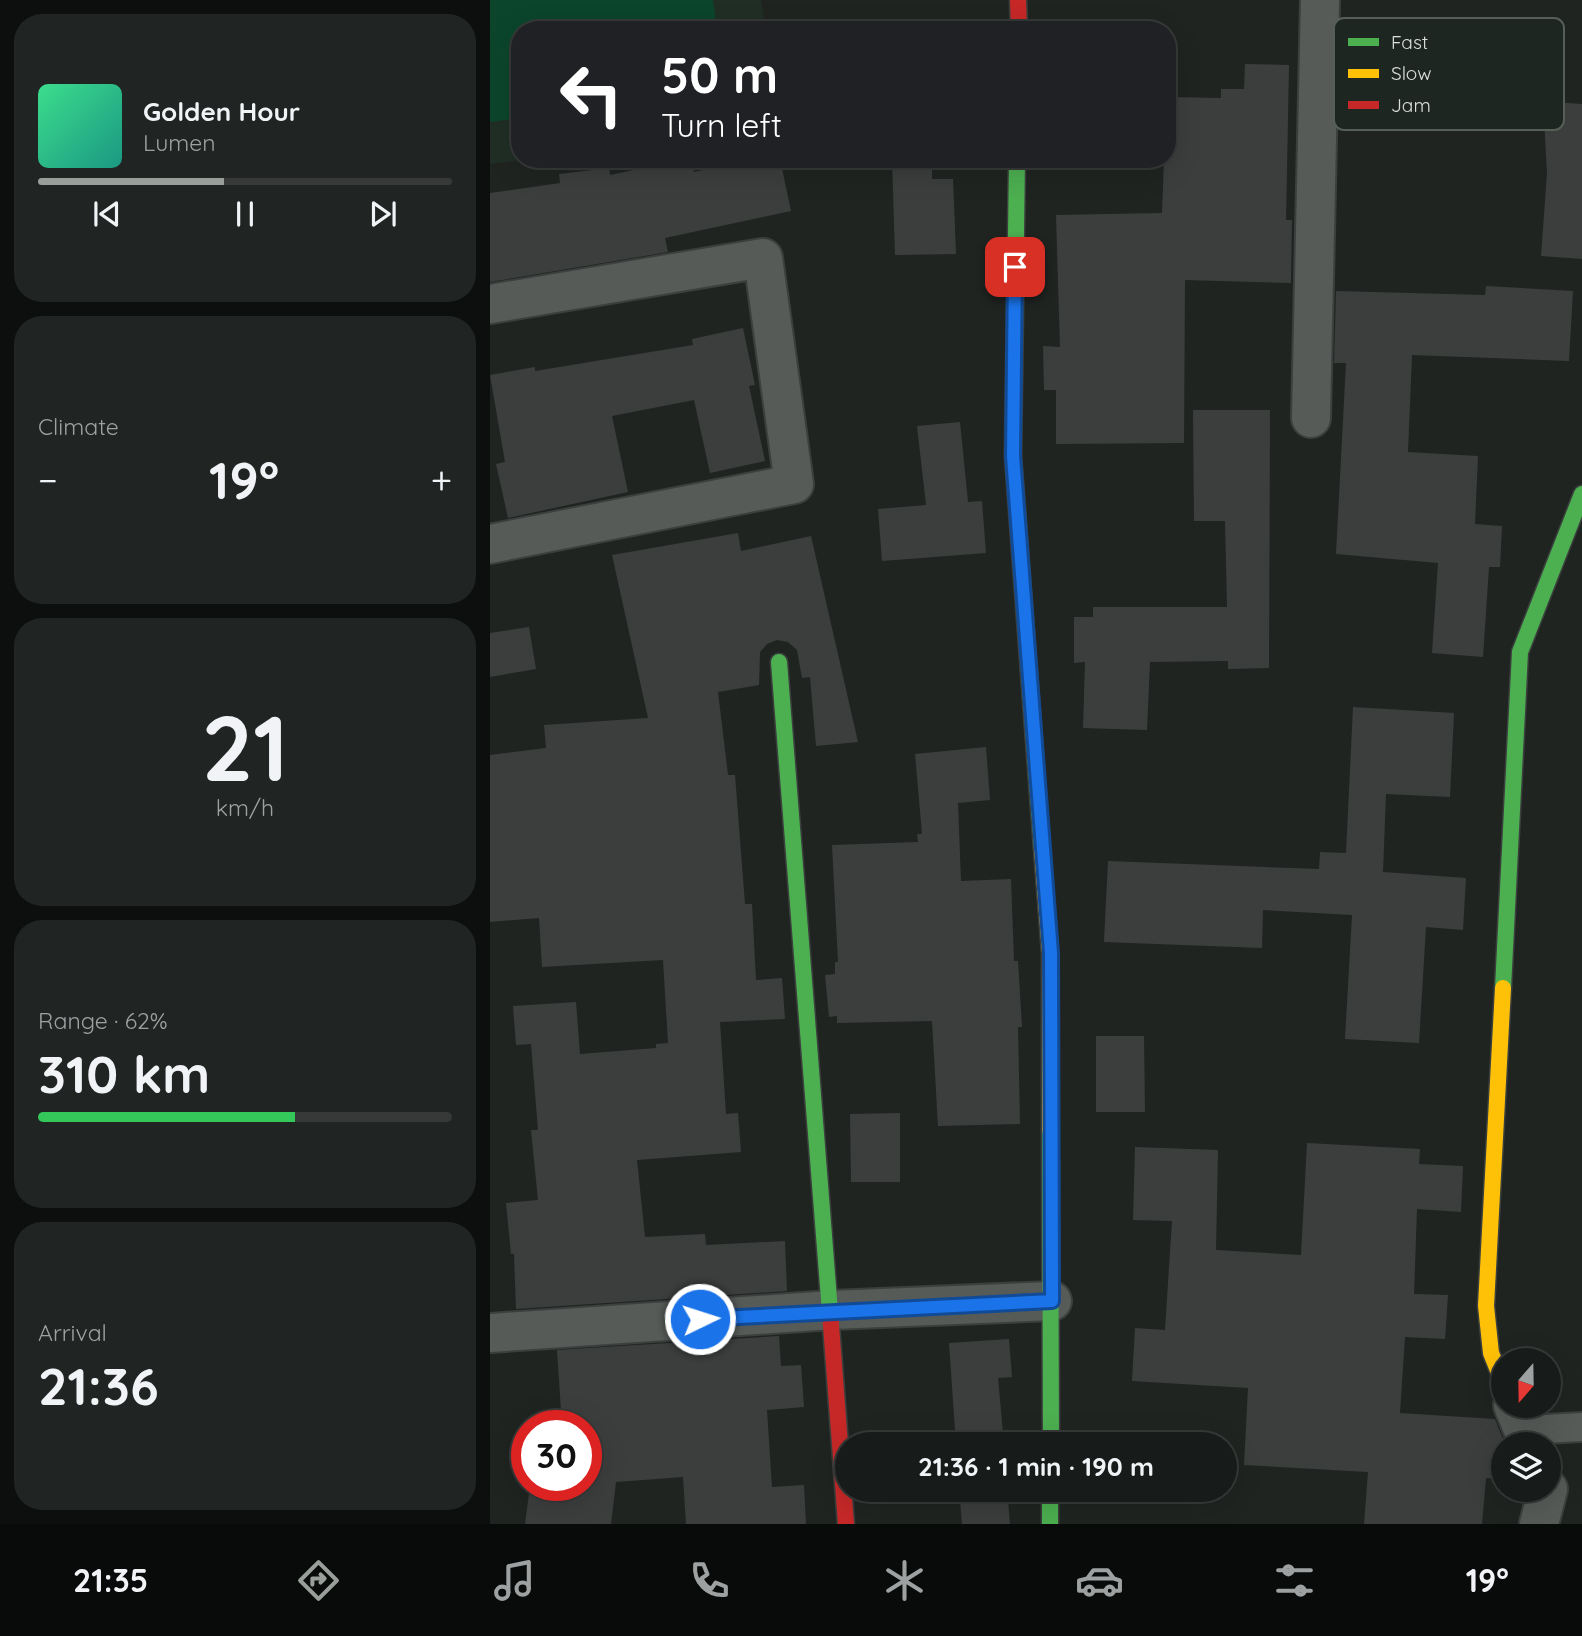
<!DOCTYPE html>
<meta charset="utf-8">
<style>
body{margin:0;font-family:Quicksand,sans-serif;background:#202422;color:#f1f3f6;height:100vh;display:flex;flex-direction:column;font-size:26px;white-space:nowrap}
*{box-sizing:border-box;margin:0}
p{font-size:23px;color:#9ea1a2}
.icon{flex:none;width:38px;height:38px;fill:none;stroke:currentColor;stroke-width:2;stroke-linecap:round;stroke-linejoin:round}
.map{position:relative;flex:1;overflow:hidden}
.sheet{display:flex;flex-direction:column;gap:14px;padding:14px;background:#0d0f0e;width:490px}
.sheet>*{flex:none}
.banner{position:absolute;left:21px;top:21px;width:665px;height:147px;border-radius:28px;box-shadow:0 7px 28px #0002,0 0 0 2px #363938;background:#202124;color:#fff;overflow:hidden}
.needle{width:46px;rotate:200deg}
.buttons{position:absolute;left:1001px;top:1348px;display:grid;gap:14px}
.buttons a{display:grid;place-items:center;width:70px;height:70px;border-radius:50%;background:#171b19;box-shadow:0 7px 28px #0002,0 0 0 2px #363938;font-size:35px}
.speed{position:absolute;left:21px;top:1410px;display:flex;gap:14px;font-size:35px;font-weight:700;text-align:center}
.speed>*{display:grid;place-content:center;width:91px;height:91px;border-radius:50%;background:#171b19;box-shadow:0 7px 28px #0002,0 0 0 2px #363938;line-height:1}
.speed .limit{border:10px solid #d22;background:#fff;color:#111}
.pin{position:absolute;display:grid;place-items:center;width:60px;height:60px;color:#fff;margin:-30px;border-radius:14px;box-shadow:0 4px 10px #0006}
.me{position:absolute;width:77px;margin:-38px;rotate:86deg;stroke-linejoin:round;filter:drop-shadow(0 0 5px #0008)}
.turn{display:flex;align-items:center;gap:24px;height:147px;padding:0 35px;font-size:32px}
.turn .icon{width:91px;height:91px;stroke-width:2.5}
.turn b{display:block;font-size:49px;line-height:60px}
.big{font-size:52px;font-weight:800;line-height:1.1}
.sheet .widget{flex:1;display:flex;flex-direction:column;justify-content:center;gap:10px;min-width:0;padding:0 24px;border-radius:28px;background:#202422}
.sheet .dial{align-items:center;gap:0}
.dial b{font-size:91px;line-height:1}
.song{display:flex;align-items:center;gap:21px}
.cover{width:84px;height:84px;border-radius:10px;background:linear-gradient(135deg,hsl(150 70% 55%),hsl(170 70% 35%))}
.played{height:7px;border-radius:4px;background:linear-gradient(90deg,#999e9b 45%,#363938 45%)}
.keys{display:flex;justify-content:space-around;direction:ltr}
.heat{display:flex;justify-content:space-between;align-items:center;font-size:38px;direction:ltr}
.charge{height:10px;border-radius:5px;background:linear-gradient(90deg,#34c759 62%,#363938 0)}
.trip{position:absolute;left:345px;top:1432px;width:402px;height:70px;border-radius:35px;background:#171b19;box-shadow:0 7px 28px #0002,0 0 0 2px #363938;font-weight:800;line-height:70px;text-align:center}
.tab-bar{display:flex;height:112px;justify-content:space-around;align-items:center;background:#090b0a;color:#9ea1a2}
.tab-bar .icon{width:49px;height:49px}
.tab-bar .active{color:#999e9b}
.tab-bar b{font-size:32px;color:#f1f3f6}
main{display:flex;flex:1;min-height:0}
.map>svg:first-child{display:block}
.built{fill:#202e25}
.green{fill:#0b452c}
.building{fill:#3c3e3e}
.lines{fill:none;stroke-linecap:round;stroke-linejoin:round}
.lane-casing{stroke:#3b3f3d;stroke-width:32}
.street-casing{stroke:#3b3f3d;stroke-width:42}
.fast-casing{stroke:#3b3f3d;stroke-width:19}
.slow-casing{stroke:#3b3f3d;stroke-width:19}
.jam-casing{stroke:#3b3f3d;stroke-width:19}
.lane{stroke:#565b58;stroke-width:28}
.street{stroke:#565b58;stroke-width:38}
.fast{stroke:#4caf50;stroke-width:16}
.slow{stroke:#ffc107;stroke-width:16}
.jam{stroke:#c62828;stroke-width:16}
.route-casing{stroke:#114b97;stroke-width:18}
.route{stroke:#1a73e8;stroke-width:12}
.key{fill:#1d2620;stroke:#565e58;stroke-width:2}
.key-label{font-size:19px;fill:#dae0dc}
</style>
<main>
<section class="sheet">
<div class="widget">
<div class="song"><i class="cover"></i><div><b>Golden Hour</b><p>Lumen</p></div></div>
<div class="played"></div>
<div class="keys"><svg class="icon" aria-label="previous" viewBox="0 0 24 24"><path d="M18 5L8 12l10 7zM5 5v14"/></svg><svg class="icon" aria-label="pause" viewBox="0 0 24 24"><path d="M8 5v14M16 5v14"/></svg><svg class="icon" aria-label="next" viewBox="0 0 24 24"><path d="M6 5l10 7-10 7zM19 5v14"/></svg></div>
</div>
<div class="widget"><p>Climate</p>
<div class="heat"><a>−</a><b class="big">19°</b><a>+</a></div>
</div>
<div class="widget dial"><b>21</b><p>km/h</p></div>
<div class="widget"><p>Range · 62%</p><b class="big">310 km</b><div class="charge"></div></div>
<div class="widget"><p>Arrival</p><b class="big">21:36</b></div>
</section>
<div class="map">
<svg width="1092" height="1524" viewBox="0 0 1092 1524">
<rect width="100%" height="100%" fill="#1f2421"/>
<!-- built -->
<path class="built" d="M 0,0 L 271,0 L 276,30 L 30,30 L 30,159 L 44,159 L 0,164 Z"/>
<!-- green -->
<path class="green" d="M 0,0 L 223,0 L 227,30 L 30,30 L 30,118 L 0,122 Z"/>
<!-- building -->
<g class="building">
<path d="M 755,64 L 799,65 L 796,220 L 802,220 L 801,283 L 695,280 L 694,443 L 566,444 L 566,390 L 554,390 L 553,346 L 570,347 L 566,215 L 672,213 L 674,159 L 677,159 L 677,97 L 731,98 L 731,89 L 754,89 Z"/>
<path d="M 1063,102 L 1092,104 L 1092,259 L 1051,256 L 1057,173 L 1054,118 L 1062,117 Z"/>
<path d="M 196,159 L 202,159 L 204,172 L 264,159 L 290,159 L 301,211 L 175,238 L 178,252 L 0,282 L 0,193 L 70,183 L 69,174 L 119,168 L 120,175 Z"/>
<path d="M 402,159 L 442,159 L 442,179 L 463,179 L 466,254 L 405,255 Z"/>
<path d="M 996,286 L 1083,291 L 1079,361 L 922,355 L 918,452 L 988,456 L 985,524 L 1012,526 L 1010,567 L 999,567 L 993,657 L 942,653 L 948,563 L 846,554 L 856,363 L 844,363 L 846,291 L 995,295 Z"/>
<path d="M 253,328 L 265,385 L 259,386 L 275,461 L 220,473 L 204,400 L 122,416 L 138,492 L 18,518 L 6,464 L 15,462 L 0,375 L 45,367 L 45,371 L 203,345 L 202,339 Z"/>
<path d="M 703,410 L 780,410 L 779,668 L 738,669 L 738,661 L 660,662 L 657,730 L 593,728 L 595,662 L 584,663 L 584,617 L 603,617 L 603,607 L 737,607 L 735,521 L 704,521 Z"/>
<path d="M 470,422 L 478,502 L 492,501 L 496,553 L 392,561 L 388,509 L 436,505 L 427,426 Z"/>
<path d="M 248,533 L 251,551 L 321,536 L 368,742 L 326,746 L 320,677 L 312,678 L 307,650 L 298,642 L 287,640 L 277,644 L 270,652 L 269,685 L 228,692 L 238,775 L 245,775 L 255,904 L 262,904 L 266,980 L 292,978 L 295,1019 L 230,1022 L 236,1114 L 248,1113 L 251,1152 L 147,1160 L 155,1237 L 215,1234 L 216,1245 L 295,1241 L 297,1291 L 26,1309 L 24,1254 L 21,1254 L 16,1203 L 48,1200 L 41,1130 L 48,1130 L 41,1044 L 26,1045 L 23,1006 L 86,1002 L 90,1054 L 166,1048 L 166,1044 L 178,1043 L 173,960 L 52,967 L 49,918 L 0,922 L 0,755 L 56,748 L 54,725 L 158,718 L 122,555 Z"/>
<path d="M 39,627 L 46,669 L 0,677 L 0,633 Z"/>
<path d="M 863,707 L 964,713 L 960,797 L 896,794 L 893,872 L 976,878 L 973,930 L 936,927 L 929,1043 L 855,1039 L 862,915 L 773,910 L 772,948 L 614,942 L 618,861 L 829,869 L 830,852 L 856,853 Z"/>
<path d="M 496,747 L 500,800 L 468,803 L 471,881 L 521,879 L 524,961 L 528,961 L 532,1027 L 528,1027 L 530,1124 L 448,1126 L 442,1021 L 347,1023 L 347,1016 L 339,1017 L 335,975 L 345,974 L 345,962 L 348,962 L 342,845 L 428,842 L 427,834 L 432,834 L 425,754 Z"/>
<path d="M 606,1036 L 654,1036 L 655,1112 L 606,1112 Z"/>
<path d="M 410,1113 L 410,1182 L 361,1182 L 360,1114 Z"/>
<path d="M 817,1143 L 930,1149 L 929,1164 L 973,1166 L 971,1212 L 927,1209 L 924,1294 L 958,1295 L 955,1339 L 915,1337 L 910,1413 L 1005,1419 L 1013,1439 L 1013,1479 L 996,1478 L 992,1524 L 874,1524 L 878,1472 L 754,1465 L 758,1388 L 642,1381 L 645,1328 L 675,1330 L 682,1221 L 643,1220 L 645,1147 L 728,1150 L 726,1250 L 811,1255 Z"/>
<path d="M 289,1336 L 291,1366 L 311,1365 L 314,1407 L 277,1410 L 282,1487 L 314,1485 L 316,1524 L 196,1524 L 193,1477 L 126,1482 L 121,1524 L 35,1524 L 40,1486 L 96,1486 L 96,1426 L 72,1426 L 67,1350 Z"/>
<path d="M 519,1339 L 522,1377 L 508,1378 L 514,1444 L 466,1444 L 459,1343 Z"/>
<path d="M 469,1489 L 517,1489 L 520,1524 L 472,1524 Z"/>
</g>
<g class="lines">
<!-- lane casing -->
<g class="lane-casing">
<path id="lane" d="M 1033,1430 L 1092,1427"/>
</g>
<!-- street casing -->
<g class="street-casing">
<g id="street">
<path d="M 0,304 L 273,258 L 304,484 L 0,544"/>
<path d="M 821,418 L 830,0"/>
<path d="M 0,1333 L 342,1310 L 562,1301"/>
<path d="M 1023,1405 L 1039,1444"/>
<path d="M 1049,1524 L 1058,1489"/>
</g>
</g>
<!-- fast casing -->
<g class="fast-casing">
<g id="fast">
<path d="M 527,159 L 523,456 L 552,849"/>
<path d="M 289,662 L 340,1312"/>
<path d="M 1013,988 L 1030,652 L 1092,494"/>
<path d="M 560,1130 L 561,1444"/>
<path d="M 560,1489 L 560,1524"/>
</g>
</g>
<!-- slow casing -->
<g class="slow-casing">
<g id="slow">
<path d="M 552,849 L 560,953 L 560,1130"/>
<path d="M 1013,988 L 996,1306 L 1001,1353 L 1013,1383"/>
</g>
</g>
<!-- jam casing -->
<g class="jam-casing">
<g id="jam">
<path d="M 528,0 L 529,30"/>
<path d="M 340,1312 L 356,1524"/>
</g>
</g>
<!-- lane -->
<use href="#lane" class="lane"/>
<!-- street -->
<use href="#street" class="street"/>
<!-- fast -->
<use href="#fast" class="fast"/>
<!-- slow -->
<use href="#slow" class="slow"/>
<!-- jam -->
<use href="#jam" class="jam"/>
</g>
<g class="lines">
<!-- route casing -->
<g class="route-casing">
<path id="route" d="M 210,1319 L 562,1301 L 561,953 L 523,456 L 525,267"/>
</g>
<!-- route -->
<use href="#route" class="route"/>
</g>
<!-- legend -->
<rect x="844" y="18" width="230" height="112" rx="10" class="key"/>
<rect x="858" y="38" width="31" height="8" fill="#4caf50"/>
<rect x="858" y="69" width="31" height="9" fill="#ffc107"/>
<rect x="858" y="101" width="31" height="8" fill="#c62828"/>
<g class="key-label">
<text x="901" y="49">Fast</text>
<text x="901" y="80">Slow</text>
<text x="901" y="112">Jam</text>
</g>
</svg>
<div class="buttons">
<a><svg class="needle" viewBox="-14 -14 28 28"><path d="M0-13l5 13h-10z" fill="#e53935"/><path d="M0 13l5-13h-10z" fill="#9ea1a2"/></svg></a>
<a><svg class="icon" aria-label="layers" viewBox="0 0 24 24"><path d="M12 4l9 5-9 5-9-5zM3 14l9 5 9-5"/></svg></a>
</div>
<div class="speed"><div class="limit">30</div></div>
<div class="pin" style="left:525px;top:267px;background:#d93025"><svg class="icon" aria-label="arrive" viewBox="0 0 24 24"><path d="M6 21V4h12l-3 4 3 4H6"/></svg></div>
<svg class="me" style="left:210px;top:1319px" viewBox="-20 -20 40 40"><circle r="17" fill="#1a73e8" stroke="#fff" stroke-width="3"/><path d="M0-11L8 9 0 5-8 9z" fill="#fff"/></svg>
<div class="trip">21:36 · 1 min · 190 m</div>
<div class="banner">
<div class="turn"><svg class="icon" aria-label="left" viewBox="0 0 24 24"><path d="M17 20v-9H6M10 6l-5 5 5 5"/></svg><div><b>50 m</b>Turn left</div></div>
</div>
</div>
</main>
<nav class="tab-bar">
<b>21:35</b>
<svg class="icon active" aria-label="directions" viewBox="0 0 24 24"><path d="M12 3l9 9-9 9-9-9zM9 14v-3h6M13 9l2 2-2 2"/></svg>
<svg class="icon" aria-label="music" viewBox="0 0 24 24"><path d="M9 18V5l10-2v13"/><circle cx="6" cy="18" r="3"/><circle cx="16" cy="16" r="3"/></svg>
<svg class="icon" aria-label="phone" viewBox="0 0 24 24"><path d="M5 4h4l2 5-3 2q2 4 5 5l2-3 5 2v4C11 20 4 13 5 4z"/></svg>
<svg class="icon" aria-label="climate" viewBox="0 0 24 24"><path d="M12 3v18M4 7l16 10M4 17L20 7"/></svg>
<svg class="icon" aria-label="car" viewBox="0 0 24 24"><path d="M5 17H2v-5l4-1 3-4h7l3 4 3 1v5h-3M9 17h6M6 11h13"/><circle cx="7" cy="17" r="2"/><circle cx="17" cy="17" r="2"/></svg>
<svg class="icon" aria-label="filters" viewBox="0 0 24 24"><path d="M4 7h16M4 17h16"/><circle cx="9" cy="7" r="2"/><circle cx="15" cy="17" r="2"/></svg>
<b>19°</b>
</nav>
